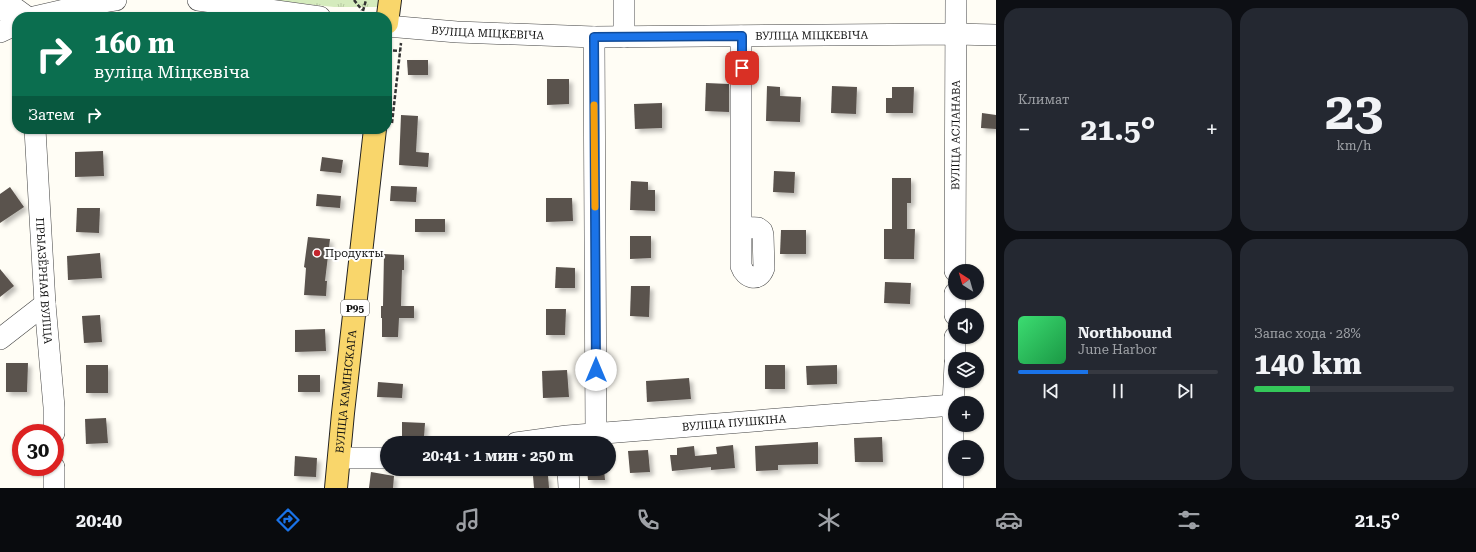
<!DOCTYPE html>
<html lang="ru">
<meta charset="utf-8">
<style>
body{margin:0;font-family:"Roboto Serif",serif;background:#242831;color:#f1f3f6;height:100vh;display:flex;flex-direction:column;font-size:15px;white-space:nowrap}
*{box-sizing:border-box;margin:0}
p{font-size:13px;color:#9ea1a6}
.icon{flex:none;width:22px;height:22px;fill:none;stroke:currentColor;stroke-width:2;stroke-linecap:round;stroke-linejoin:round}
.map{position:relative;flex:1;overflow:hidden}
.details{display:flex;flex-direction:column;gap:8px;padding:8px;background:#0d0f14;width:480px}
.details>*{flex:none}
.banner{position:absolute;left:12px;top:12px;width:380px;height:122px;border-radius:16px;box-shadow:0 1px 3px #0004;background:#0b6e4f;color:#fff;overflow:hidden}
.needle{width:26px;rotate:323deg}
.controls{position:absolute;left:948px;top:264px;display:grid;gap:8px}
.controls a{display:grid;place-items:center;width:36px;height:36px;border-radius:50%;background:#171b24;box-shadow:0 1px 3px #0004;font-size:20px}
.speed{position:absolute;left:12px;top:424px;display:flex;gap:8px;font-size:20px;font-weight:700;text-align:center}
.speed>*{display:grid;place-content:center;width:52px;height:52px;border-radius:50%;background:#171b24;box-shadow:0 1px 3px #0004;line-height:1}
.speed .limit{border:6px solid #d22;background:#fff;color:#111}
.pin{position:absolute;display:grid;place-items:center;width:34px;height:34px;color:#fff;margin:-17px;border-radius:8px;box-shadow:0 2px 6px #0006}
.me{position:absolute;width:44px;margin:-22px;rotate:0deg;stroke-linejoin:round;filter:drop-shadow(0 0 3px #0008)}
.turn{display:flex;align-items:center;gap:14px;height:84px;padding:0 16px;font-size:18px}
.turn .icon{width:52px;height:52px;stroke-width:2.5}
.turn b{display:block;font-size:28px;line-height:34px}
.then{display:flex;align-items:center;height:38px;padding:0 16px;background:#0003;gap:8px;font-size:15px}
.big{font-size:30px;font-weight:700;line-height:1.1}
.details .widget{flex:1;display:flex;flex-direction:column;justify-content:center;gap:6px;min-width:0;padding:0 14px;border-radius:16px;background:#242831}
.details .dial{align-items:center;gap:0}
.dial b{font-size:52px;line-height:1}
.song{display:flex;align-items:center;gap:12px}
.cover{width:48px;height:48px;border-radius:6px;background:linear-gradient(135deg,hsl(140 70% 55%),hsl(140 70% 35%))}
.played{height:4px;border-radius:2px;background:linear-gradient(90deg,#1a73e8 35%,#363941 35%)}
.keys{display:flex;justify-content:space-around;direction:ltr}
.heat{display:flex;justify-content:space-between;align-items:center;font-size:22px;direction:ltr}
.charge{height:6px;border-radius:3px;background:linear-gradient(90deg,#34c759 28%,#363941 0)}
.details .tiles{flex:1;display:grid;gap:8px;grid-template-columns:repeat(2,1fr)}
.trip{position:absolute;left:380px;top:436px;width:236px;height:40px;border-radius:20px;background:#171b24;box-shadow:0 1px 3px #0004;font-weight:700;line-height:40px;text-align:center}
.menu{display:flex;height:64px;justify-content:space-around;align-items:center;background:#090b0e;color:#9ea1a6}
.menu .icon{width:28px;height:28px}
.menu .on{color:#1a73e8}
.menu b{font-size:18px;color:#f1f3f6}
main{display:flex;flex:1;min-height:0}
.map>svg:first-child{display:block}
.park{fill:url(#park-tufts)}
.building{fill:#5a524d;filter:url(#shadow)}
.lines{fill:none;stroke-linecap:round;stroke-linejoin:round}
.minor-casing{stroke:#444;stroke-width:22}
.major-casing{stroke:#222;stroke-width:24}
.path{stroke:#333;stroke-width:2.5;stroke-dasharray:4 2;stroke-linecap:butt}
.minor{stroke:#fff;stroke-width:21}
.major{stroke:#f9d66b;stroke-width:22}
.route-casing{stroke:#114b97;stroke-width:10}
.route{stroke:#1a73e8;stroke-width:7}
.slow{stroke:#f59e0b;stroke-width:7}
.poi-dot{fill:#c4262e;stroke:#fff;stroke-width:1.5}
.labels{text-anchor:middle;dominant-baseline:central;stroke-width:4;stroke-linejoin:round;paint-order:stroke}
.shield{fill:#fff;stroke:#585858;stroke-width:1}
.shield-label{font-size:10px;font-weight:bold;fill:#111}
.street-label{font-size:11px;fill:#111;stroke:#fff}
.poi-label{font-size:11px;fill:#111;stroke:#fff;text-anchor:start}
</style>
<main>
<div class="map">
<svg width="996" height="488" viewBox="0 0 996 488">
<defs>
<pattern id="park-tufts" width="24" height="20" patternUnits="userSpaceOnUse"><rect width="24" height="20" fill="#d5ebbd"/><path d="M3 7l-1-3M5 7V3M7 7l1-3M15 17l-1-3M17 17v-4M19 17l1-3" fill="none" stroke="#b6c8a1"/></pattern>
<filter id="shadow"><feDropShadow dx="3.5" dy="3.5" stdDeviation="2" flood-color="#0004"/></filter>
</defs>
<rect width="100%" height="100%" fill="#fffdf5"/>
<!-- park -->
<path class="park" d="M 271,0 L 380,0 L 379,7 L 334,7 Z"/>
<!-- building -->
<g class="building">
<path d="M 407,60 L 428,60 L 428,75 L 408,75 Z"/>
<path d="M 547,79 L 569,79 L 569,104 L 547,105 Z"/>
<path d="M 706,83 L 729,84 L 729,112 L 705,111 Z"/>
<path d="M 767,86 L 780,87 L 780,96 L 801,97 L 800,122 L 766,121 Z"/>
<path d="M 832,86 L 857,87 L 856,114 L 831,113 Z"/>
<path d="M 892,87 L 914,87 L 913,113 L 886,113 L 886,98 L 892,98 Z"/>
<path d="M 662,103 L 662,128 L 635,129 L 634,104 Z"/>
<path d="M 982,113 L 996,115 L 996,129 L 981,128 Z"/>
<path d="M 401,115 L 418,116 L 416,152 L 429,153 L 428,167 L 399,165 Z"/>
<path d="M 103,151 L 104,176 L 75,177 L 75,152 Z"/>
<path d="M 322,157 L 343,160 L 341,173 L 320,171 Z"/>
<path d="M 774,171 L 795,172 L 794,193 L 773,192 Z"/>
<path d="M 892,178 L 911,178 L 911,203 L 907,203 L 907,229 L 915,229 L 914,259 L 884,259 L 884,229 L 892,229 Z"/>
<path d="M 631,181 L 648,182 L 648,190 L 655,190 L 655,211 L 630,210 Z"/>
<path d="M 391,186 L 417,187 L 416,202 L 390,201 Z"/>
<path d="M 10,187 L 24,207 L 0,223 L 0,194 Z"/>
<path d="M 317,194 L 341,196 L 340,208 L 316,206 Z"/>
<path d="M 546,198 L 572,198 L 573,221 L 546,222 Z"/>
<path d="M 77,208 L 100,208 L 99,233 L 76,232 Z"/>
<rect x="415" y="219" width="30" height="13"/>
<path d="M 781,230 L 806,230 L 806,254 L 780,254 Z"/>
<path d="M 630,236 L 651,236 L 651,258 L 630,259 Z"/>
<path d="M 308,237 L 330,239 L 325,281 L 327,281 L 326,296 L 304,295 L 306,268 L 304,267 Z"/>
<path d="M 100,253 L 102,278 L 68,280 L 67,256 Z"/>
<path d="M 384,254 L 404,255 L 404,270 L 402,270 L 401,306 L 414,306 L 414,318 L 399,318 L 398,337 L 382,337 L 382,318 L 381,318 L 381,306 L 383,306 Z"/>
<path d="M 556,267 L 575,268 L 575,288 L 555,288 Z"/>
<path d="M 0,269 L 14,286 L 0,297 Z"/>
<path d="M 885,282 L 911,283 L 910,304 L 884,303 Z"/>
<path d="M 631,286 L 650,286 L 649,317 L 630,316 Z"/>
<path d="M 546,309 L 566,309 L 565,335 L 546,335 Z"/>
<path d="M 100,315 L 102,342 L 84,343 L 82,316 Z"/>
<path d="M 325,329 L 326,351 L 295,352 L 295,330 Z"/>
<path d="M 6,363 L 28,363 L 27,392 L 6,392 Z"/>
<rect x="86" y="365" width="22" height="28"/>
<rect x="765" y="365" width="20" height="24"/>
<path d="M 837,365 L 837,384 L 807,385 L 806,366 Z"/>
<path d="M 567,370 L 569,397 L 543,398 L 542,371 Z"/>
<rect x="298" y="375" width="22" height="17"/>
<path d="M 689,378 L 691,399 L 647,402 L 646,381 Z"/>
<path d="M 378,382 L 403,384 L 402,398 L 377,397 Z"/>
<path d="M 106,418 L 108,443 L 86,444 L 85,419 Z"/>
<path d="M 402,422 L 425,423 L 424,437 L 402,436 Z"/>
<path d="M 882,437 L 883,462 L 855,462 L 854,438 Z"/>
<path d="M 818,442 L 818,464 L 778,465 L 778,470 L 756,471 L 755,446 Z"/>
<path d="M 733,445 L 735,468 L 711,470 L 711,467 L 672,471 L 670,455 L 677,455 L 677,448 L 694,446 L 695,456 L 717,454 L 716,447 Z"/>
<path d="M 648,450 L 650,472 L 630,473 L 628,451 Z"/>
<path d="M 295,456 L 317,458 L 316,477 L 294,476 Z"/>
<path d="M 587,469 L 604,469 L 605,480 L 588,480 Z"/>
<path d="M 371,472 L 394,476 L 393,488 L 369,488 Z"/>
<path d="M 548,475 L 549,488 L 534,488 L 533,476 Z"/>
</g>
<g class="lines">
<!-- minor casing -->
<g class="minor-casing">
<g id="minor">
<path d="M 198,0 L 320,17"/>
<path d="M 0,10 L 16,9 L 27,17"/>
<path d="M 34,17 L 86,5 L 116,0"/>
<path id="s1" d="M 387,26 L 457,32 L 594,37 L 955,34 L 996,35"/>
<path d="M 0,32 L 17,24"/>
<path d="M 594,37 L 596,434"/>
<path d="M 624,37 L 624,0"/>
<path id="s2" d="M 35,129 L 45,304 L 54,407 L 54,433"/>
<path d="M 741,227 L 758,228 L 762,231 L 763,235 L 764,268 C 759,283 745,278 741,266 L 741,36"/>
<path id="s3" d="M 955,271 L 956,0"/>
<path d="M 955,315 L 955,293"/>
<path d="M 0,339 L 45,304"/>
<path d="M 955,359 L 955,337"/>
<path id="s4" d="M 516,443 L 567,436 L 953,405"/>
<path d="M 340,458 L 387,458"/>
<path d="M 54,467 L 54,488"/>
<path d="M 568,469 L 569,488"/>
<path d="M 953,488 L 953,405 L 955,364"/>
</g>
</g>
<!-- major casing -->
<g class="major-casing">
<g id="major">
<path d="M 387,23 L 390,0"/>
<path id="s5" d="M 336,488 L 343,413 L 375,129"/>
</g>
</g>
<!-- path -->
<g class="path">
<path d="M 354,0 L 362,10"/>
<path d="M 363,17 L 363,11 L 366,0"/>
<path d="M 387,50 L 400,51"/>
<path d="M 392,123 L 401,43"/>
</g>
<!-- minor -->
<use href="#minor" class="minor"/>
<!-- major -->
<use href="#major" class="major"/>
</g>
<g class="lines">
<!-- route casing -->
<g class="route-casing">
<path id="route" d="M 596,370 L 594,37 L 742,36 L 742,68"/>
</g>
<!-- route -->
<use href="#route" class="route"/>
<!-- slow -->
<path class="slow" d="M 594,105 L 595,207"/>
</g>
<!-- markers -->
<circle class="poi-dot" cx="317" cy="253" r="4"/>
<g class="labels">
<!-- shield labels -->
<rect class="shield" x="341" y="300" width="28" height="16" rx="3"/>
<g class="shield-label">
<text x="355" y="308">Р95</text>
</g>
<!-- street labels -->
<g class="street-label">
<text stroke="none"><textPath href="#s1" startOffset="101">ВУЛІЦА МІЦКЕВІЧА</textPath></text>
<text stroke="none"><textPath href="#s1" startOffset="425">ВУЛІЦА МІЦКЕВІЧА</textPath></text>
<text stroke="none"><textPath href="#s3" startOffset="136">ВУЛІЦА АСЛАНАВА</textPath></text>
<text stroke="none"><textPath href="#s2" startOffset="152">ПРЫАЗЁРНАЯ ВУЛІЦА</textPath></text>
<text stroke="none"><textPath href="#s5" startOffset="97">ВУЛІЦА КАМІНСКАГА</textPath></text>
<text stroke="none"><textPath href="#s4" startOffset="219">ВУЛІЦА ПУШКІНА</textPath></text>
</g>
<!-- poi labels -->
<g class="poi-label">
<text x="325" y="253">Продукты</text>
</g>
</g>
</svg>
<div class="controls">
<a><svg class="needle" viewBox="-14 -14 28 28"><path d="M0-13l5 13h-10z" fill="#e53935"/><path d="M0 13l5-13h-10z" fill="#9ea1a6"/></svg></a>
<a><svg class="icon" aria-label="sound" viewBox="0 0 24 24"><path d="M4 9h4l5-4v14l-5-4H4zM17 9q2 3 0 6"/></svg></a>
<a><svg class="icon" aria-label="layers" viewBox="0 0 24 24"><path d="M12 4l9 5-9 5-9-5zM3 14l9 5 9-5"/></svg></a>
<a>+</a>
<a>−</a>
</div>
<div class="speed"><div class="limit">30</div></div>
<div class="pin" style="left:742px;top:68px;background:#d93025"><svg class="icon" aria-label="arrive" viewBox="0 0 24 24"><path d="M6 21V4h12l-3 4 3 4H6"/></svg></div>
<svg class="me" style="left:596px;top:370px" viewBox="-20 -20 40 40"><circle r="19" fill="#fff"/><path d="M0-13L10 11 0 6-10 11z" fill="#1a73e8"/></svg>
<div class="trip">20:41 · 1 мин · 250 m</div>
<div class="banner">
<div class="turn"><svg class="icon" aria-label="right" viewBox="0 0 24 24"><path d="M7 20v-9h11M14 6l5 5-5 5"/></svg><div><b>160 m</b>вуліца Міцкевіча</div></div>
<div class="then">Затем<svg class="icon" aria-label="right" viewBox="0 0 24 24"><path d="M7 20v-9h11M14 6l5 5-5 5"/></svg></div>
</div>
</div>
<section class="details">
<div class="tiles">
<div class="widget"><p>Климат</p>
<div class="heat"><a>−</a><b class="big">21.5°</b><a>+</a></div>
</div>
<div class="widget dial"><b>23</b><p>km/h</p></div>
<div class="widget">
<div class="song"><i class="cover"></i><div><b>Northbound</b><p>June Harbor</p></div></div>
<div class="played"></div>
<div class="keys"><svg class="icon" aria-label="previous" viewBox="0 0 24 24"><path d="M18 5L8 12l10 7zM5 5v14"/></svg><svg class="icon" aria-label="pause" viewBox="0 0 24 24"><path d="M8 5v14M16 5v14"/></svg><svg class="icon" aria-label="next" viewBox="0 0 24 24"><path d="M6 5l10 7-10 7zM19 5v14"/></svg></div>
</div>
<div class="widget"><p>Запас хода · 28%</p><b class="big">140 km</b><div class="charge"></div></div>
</div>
</section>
</main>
<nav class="menu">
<b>20:40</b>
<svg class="icon on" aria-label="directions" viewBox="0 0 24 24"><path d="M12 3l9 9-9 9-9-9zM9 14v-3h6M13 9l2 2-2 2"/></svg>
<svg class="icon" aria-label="music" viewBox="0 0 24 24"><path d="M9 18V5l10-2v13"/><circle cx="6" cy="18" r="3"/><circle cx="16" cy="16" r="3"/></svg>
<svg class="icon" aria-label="phone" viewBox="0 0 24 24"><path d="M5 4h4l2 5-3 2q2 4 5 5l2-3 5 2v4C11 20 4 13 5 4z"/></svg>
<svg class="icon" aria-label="climate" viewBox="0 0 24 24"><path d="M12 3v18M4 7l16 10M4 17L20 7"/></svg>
<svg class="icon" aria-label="car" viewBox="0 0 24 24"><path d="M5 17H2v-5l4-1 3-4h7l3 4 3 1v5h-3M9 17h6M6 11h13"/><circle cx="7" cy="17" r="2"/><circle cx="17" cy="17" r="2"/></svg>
<svg class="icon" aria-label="filters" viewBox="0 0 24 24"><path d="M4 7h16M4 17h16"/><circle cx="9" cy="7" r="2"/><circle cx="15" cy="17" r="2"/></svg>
<b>21.5°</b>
</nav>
